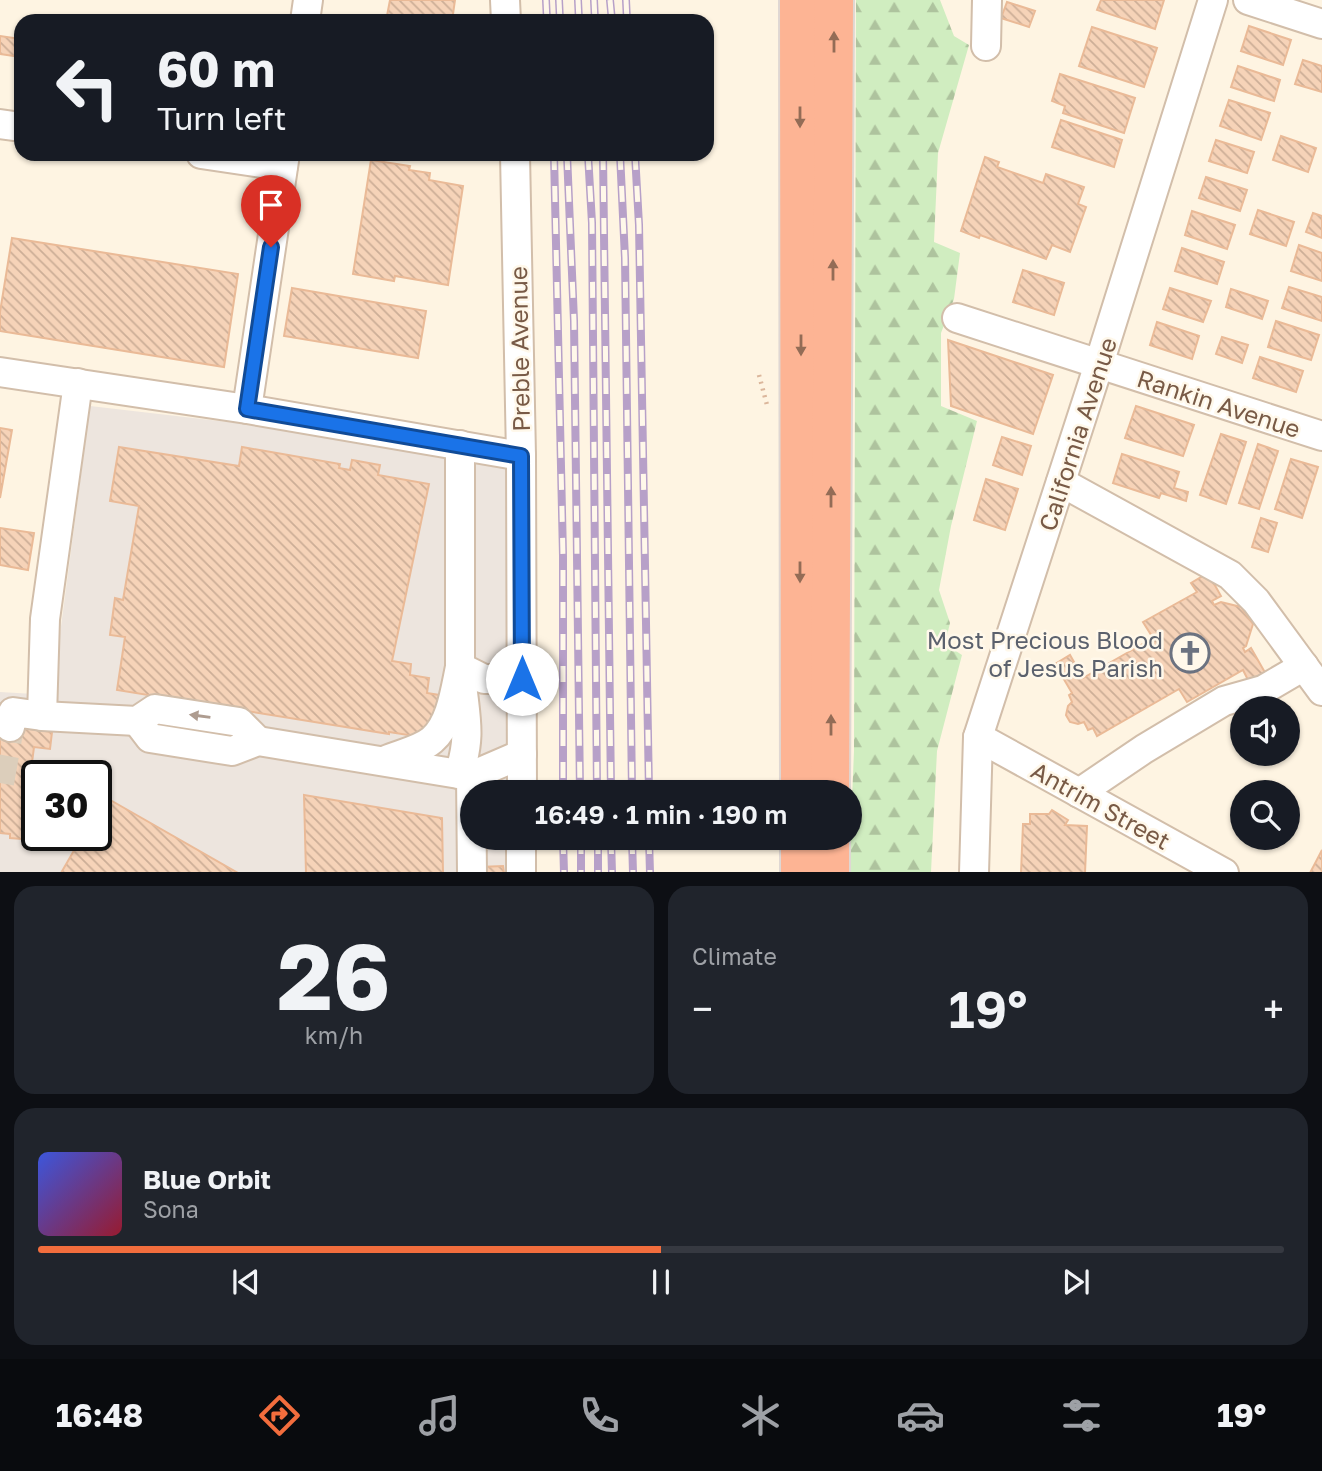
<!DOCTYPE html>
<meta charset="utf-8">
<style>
body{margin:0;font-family:"Golos Text",sans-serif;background:#20242c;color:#f1f3f6;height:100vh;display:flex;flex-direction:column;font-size:26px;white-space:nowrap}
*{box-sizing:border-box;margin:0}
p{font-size:23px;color:#9ea1a6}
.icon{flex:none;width:38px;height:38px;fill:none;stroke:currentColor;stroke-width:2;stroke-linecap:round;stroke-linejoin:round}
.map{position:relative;height:872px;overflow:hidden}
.panel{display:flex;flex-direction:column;gap:14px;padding:14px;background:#0d0f14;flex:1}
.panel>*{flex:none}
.hud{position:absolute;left:14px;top:14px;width:700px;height:147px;border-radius:21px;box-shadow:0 2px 5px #0004;background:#171b24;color:#f1f3f6;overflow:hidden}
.tools{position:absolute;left:1230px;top:696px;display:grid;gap:14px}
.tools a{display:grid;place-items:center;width:70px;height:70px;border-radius:50%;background:#171b24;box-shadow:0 2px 5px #0004;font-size:35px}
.speed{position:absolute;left:21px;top:760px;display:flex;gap:14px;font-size:35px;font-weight:700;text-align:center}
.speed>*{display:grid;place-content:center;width:91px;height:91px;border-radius:50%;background:#171b24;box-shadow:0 2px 5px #0004;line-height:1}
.speed .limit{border:4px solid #111;border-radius:10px;background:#fff;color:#111}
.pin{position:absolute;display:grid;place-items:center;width:60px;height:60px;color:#fff;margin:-72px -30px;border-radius:50% 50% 50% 0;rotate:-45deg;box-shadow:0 0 7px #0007}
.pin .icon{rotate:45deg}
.me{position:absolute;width:77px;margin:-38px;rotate:0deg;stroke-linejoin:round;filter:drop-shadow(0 0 5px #0008)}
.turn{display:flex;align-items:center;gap:24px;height:147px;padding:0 28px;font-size:32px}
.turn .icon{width:91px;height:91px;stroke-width:2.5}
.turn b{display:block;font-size:49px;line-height:60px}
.big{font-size:52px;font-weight:600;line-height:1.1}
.panel .tile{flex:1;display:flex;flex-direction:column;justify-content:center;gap:10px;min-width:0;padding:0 24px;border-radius:21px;background:#20242c}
.panel .dial{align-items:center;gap:0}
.dial b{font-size:91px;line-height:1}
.song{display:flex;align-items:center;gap:21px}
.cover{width:84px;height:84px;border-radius:10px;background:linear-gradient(135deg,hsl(230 70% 55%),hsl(350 70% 35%))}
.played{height:7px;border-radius:4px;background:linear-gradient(90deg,#f26d3d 50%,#363941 50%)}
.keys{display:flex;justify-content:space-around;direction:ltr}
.heat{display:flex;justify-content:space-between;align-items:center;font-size:38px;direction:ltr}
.panel .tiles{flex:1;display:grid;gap:14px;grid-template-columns:1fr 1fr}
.tile:last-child{grid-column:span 2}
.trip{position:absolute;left:460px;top:780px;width:402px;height:70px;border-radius:35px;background:#171b24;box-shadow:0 2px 5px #0004;font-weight:600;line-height:70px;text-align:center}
.menu{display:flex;height:112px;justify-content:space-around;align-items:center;background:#090b0e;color:#9ea1a6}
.menu .icon{width:49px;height:49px}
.menu .on{color:#f26d3d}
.menu b{font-size:32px;color:#f1f3f6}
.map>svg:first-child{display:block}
.industrial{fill:#ede5de;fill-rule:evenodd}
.forest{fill:url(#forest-firs)}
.building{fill:url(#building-back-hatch);stroke:#eaba97;stroke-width:2}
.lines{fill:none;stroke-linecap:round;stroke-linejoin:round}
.minor-tunnel{stroke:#dccebb;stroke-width:28;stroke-dasharray:28 14;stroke-linecap:butt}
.minor-casing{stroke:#d2beaa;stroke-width:32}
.highway-casing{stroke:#dfd7d3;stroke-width:42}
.path{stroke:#dbb69b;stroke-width:4.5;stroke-dasharray:2 5;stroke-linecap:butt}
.minor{stroke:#fff;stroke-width:28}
.highway{stroke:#fdb494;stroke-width:38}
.rail-casing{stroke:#b7a0c8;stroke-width:8}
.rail{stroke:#fff8ea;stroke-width:5;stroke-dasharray:16;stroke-linecap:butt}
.oneway{fill:#936c56}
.oneway2{fill:#ae9c90}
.route-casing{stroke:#114b97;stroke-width:18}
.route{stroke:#1a73e8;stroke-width:12}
.labels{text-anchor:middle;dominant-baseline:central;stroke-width:5;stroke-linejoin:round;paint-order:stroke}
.street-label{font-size:24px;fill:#785a46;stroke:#fff8ea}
.worship-label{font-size:24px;fill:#5b616d;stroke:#fff8ea;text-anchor:end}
</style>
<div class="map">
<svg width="1322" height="873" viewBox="0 0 1322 873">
<defs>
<pattern id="forest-firs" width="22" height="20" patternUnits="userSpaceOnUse" patternTransform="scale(1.75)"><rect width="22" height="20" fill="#d0edc0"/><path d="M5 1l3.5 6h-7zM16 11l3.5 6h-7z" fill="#aec39e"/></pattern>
<pattern id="building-back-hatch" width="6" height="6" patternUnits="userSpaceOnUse" patternTransform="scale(1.75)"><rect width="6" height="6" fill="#f6d3b8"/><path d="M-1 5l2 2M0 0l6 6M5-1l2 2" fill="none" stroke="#ccae97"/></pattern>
</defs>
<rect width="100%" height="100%" fill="#fef4e2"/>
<!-- industrial -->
<path class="industrial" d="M 90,406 L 514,455 L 525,793 L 472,793 L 472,838 L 528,838 L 531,872 L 0,872 L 0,692 L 52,695 ZM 37,775 L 96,775 L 96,835 L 37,835 Z"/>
<!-- forest -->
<path class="forest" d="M 856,0 L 940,0 L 954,36 L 969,45 L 938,153 L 934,242 L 960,253 L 954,299 L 941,333 L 941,406 L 977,421 L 951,526 L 939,590 L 950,623 L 945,644 L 962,655 L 937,751 L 931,872 L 849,872 L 854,751 Z"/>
<!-- building -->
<g class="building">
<path d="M 390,0 L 455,0 L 452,21 L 386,21 Z"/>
<path d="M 1101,0 L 1164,0 L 1155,29 L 1097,10 Z"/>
<path d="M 1007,2 L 1035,11 L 1029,27 L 1001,18 Z"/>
<path d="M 1249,26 L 1291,40 L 1283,65 L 1241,51 Z"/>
<path d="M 1092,27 L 1157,48 L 1144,87 L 1079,66 Z"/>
<path d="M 0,36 L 21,39 L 21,57 L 0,54 Z"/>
<path d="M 1303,60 L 1322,66 L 1322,92 L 1295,84 Z"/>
<path d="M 1238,66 L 1280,80 L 1274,101 L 1231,87 Z"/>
<path d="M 1060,74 L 1135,98 L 1124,133 L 1063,113 L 1065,106 L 1052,101 Z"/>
<path d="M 1229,100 L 1270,113 L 1261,140 L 1220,126 Z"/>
<path d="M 1061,120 L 1122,140 L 1114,167 L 1052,147 Z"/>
<path d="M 1281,136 L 1316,148 L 1308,172 L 1273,160 Z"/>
<path d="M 1216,140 L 1254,152 L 1247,173 L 1209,161 Z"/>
<path d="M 985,157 L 999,162 L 997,167 L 1043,183 L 1046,174 L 1084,187 L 1078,204 L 1086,207 L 1070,252 L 1052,245 L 1046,259 L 980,235 L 979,238 L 961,231 Z"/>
<path d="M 371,160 L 410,166 L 409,170 L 430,173 L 429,180 L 463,186 L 448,285 L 395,276 L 394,281 L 353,274 Z"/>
<path d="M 1206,177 L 1247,190 L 1240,211 L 1199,198 Z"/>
<path d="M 1258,210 L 1294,222 L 1286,246 L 1250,234 Z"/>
<path d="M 1192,211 L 1235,225 L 1227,249 L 1185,235 Z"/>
<path d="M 1313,213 L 1322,216 L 1322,238 L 1306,232 Z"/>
<path d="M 12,238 L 238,274 L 224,367 L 0,331 L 0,312 Z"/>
<path d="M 1299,245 L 1322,253 L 1322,281 L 1291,271 Z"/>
<path d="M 1182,248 L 1224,262 L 1217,284 L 1175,271 Z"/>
<path d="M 1023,270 L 1064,283 L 1054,315 L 1013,302 Z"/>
<path d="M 1289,287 L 1322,297 L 1322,321 L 1282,308 Z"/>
<path d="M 292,288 L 426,311 L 418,358 L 284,336 Z"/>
<path d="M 1170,288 L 1211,301 L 1203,322 L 1163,309 Z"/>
<path d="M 1231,289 L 1268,301 L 1262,319 L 1226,307 Z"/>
<path d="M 1276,321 L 1319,335 L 1311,360 L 1268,347 Z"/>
<path d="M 1157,322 L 1199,336 L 1192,359 L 1150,345 Z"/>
<path d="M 1222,337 L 1248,345 L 1242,363 L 1216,354 Z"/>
<path d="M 948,340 L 1053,375 L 1033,434 L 951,406 Z"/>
<path d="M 1260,357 L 1303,371 L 1296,392 L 1253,378 Z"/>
<path d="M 1136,406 L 1194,425 L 1183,456 L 1125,438 Z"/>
<path d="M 0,428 L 12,430 L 0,498 Z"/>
<path d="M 1221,434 L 1246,442 L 1226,504 L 1200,495 Z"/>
<path d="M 1002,437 L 1031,446 L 1022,475 L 993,465 Z"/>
<path d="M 1258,444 L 1278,451 L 1259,509 L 1239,503 Z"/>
<path d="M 119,447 L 239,466 L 242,447 L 340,464 L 339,468 L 350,470 L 352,460 L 380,465 L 378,475 L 429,484 L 392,661 L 411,664 L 410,675 L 429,678 L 427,693 L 439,695 L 441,704 L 425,734 L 415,733 L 414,736 L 389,732 L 389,734 L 117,690 L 125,637 L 110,635 L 115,598 L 123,600 L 139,506 L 110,501 Z"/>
<path d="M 1122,454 L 1179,472 L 1174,488 L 1188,492 L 1186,501 L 1161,493 L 1159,498 L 1113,483 Z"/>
<path d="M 1291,459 L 1318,467 L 1302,518 L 1275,509 Z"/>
<path d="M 986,479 L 1018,489 L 1005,530 L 974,520 Z"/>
<path d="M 1261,518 L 1277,523 L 1268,552 L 1252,547 Z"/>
<path d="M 0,528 L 34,533 L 28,570 L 0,565 Z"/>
<path d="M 1208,573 L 1221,596 L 1212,601 L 1214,605 L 1221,602 L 1241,607 L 1253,624 L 1246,646 L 1243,648 L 1245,652 L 1251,648 L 1267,676 L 1250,684 L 1243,670 L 1187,702 L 1179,689 L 1097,736 L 1093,728 L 1088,730 L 1084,722 L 1078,724 L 1070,722 L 1066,715 L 1068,706 L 1072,702 L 1069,695 L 1072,693 L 1055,664 L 1070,655 L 1083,678 L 1153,638 L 1143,622 L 1197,592 L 1191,583 Z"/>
<path d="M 0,725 L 52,732 L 50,749 L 34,747 L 22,839 L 10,838 L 10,834 L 0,833 Z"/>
<path d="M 304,795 L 442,818 L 443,873 L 306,873 Z"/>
<path d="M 105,797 L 238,873 L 61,873 L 83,835 L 96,835 L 96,812 Z"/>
<path d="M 1052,810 L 1068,820 L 1065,825 L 1087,826 L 1085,873 L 1021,873 L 1023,824 L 1030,824 L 1030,814 L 1049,814 Z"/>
<path d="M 1322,850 L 1322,873 L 1310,873 Z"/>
<path d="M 503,866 L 504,873 L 479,873 L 479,867 Z"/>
</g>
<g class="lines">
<!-- minor-tunnel -->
<path class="minor-tunnel" d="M 0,783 L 10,727"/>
<!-- minor casing -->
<g class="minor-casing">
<g id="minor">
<path d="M 505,0 L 506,21"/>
<path d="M 1248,0 L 1322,24"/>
<path d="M 305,21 L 308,0"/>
<path d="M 986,46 L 987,0"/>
<path d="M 0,124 L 21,127"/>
<path d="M 201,154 L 283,166"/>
<path d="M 515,154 L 521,456 L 522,793"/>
<path d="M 957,318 L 1322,436"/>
<path d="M 0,372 L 247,409 L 521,456"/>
<path d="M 247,409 L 285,154"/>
<path d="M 460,445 L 460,667 L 484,679 L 522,679"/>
<path d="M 1061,482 L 1230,575 L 1256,601 L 1322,691"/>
<path d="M 42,716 L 45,619 L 78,383"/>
<path d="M 137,721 L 150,738 L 232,751 L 258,741 L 471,776 L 522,754"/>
<path d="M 10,727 L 13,712 L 42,716 L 137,721 L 155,709 L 239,722 L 258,741"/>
<path d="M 978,737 L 1224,873"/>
<path d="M 386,760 C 400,754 420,750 432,740 C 451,724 455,690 460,667"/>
<path d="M 459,774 C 471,737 466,721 462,684"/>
<path d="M 471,776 L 472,873"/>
<path d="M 1079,793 L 1144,749 L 1224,701 L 1263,690 L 1304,666"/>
<path d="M 521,873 L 521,838"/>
<path d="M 974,873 L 978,737 L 1099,364 L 1213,0"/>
</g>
</g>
<!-- highway casing -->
<g class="highway-casing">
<g id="highway">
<path d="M 799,0 L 800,793"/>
<path d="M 830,793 L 834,0"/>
<path d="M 800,873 L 800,838"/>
<path d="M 830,873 L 830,838"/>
</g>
</g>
<!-- path -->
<path class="path" d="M 759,375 L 767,405"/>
<!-- minor -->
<use href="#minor" class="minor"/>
<!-- highway -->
<use href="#highway" class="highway"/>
<!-- rail casing -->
<g class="rail-casing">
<g id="rail">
<path d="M 546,0 L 547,21"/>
<path d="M 559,0 L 560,21"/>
<path d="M 578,0 L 579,21"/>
<path d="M 594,0 L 595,21"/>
<path d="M 610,0 L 612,21"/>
<path d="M 626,0 L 627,21"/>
<path d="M 554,154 L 563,556 L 563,793"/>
<path d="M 567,154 L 574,321 L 580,793"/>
<path d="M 588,154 L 592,223 L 597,793"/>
<path d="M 603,154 L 611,793"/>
<path d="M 620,154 L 625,258 L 632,793"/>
<path d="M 635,154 L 639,225 L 649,793"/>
<path d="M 563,838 L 564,873"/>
<path d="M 581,838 L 581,873"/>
<path d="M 598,838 L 598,873"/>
<path d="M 611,838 L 612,873"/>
<path d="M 632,838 L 633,873"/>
<path d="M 649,838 L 650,873"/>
</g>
</g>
<!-- rail -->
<use href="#rail" class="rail"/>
</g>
<!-- one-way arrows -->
<defs><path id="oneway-solid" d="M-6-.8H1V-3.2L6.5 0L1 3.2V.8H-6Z" transform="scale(1.75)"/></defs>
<g class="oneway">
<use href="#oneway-solid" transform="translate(834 42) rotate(-90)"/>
<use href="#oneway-solid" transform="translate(800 117) rotate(90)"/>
<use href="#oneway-solid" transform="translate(833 270) rotate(-90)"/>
<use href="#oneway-solid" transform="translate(801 345) rotate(90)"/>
<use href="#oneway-solid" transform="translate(831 497) rotate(-90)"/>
<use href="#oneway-solid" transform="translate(800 572) rotate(90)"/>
<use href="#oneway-solid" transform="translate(831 725) rotate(-90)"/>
</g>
<use class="oneway2" href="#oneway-solid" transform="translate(200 716) rotate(-172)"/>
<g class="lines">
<!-- route casing -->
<g class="route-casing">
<path id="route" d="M 271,247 L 247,409 L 521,456 L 522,679"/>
</g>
<!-- route -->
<use href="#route" class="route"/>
</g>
<!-- icons -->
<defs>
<g id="church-ring" transform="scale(2.0125)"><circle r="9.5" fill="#fff8ea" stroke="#6b7280" stroke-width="1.5"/><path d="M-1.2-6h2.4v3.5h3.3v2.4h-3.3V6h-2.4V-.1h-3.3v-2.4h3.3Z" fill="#6b7280"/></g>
</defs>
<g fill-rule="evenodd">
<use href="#church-ring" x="1190" y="653"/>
</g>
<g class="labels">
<!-- street labels -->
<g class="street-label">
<text transform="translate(519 349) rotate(-91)">Preble Avenue</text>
<text transform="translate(1219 403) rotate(18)">Rankin Avenue</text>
<text transform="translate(1077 434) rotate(-72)">California Avenue</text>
<text transform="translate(1101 805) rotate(29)">Antrim Street</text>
</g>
<!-- worship labels -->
<g class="worship-label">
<text x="1163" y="639">Most Precious Blood<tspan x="1163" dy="28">of Jesus Parish</tspan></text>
</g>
</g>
</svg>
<div class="tools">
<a><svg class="icon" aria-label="sound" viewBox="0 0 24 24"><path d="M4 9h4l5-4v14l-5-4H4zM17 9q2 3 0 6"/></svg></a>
<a><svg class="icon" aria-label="search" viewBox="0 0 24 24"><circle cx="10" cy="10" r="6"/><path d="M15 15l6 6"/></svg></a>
</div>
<div class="speed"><div class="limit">30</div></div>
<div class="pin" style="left:271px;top:247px;background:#d93025"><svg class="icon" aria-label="arrive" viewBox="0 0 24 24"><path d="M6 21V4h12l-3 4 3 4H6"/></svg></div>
<svg class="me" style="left:522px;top:679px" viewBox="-20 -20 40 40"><circle r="19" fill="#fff"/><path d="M0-13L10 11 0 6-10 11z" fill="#1a73e8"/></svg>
<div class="trip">16:49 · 1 min · 190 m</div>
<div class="hud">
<div class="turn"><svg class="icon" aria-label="left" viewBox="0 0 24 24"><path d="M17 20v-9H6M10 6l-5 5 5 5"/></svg><div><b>60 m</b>Turn left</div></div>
</div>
</div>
<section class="panel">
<div class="tiles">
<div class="tile dial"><b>26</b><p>km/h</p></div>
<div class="tile"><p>Climate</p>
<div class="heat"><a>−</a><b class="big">19°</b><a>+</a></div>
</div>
<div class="tile">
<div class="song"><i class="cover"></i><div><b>Blue Orbit</b><p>Sona</p></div></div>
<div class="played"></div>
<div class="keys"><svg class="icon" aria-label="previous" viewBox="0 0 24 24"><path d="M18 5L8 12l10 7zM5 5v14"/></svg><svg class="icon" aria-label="pause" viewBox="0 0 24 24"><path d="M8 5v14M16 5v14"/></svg><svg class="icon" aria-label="next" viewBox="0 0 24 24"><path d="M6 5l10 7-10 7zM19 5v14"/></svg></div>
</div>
</div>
</section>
<nav class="menu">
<b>16:48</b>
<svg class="icon on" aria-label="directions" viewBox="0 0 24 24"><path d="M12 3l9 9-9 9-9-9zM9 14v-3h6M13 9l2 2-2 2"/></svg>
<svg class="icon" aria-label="music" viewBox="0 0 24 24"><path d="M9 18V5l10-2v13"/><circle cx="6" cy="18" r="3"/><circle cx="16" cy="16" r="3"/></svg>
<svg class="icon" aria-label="phone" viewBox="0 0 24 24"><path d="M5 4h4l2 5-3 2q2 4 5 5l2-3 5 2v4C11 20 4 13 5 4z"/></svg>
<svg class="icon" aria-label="climate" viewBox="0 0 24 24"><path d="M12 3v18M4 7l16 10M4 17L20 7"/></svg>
<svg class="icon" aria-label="car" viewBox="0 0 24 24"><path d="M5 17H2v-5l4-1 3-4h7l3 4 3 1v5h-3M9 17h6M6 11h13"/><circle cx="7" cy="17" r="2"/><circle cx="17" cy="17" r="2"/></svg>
<svg class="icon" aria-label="filters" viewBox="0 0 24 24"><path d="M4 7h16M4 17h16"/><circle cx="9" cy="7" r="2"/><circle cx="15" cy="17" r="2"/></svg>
<b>19°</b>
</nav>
